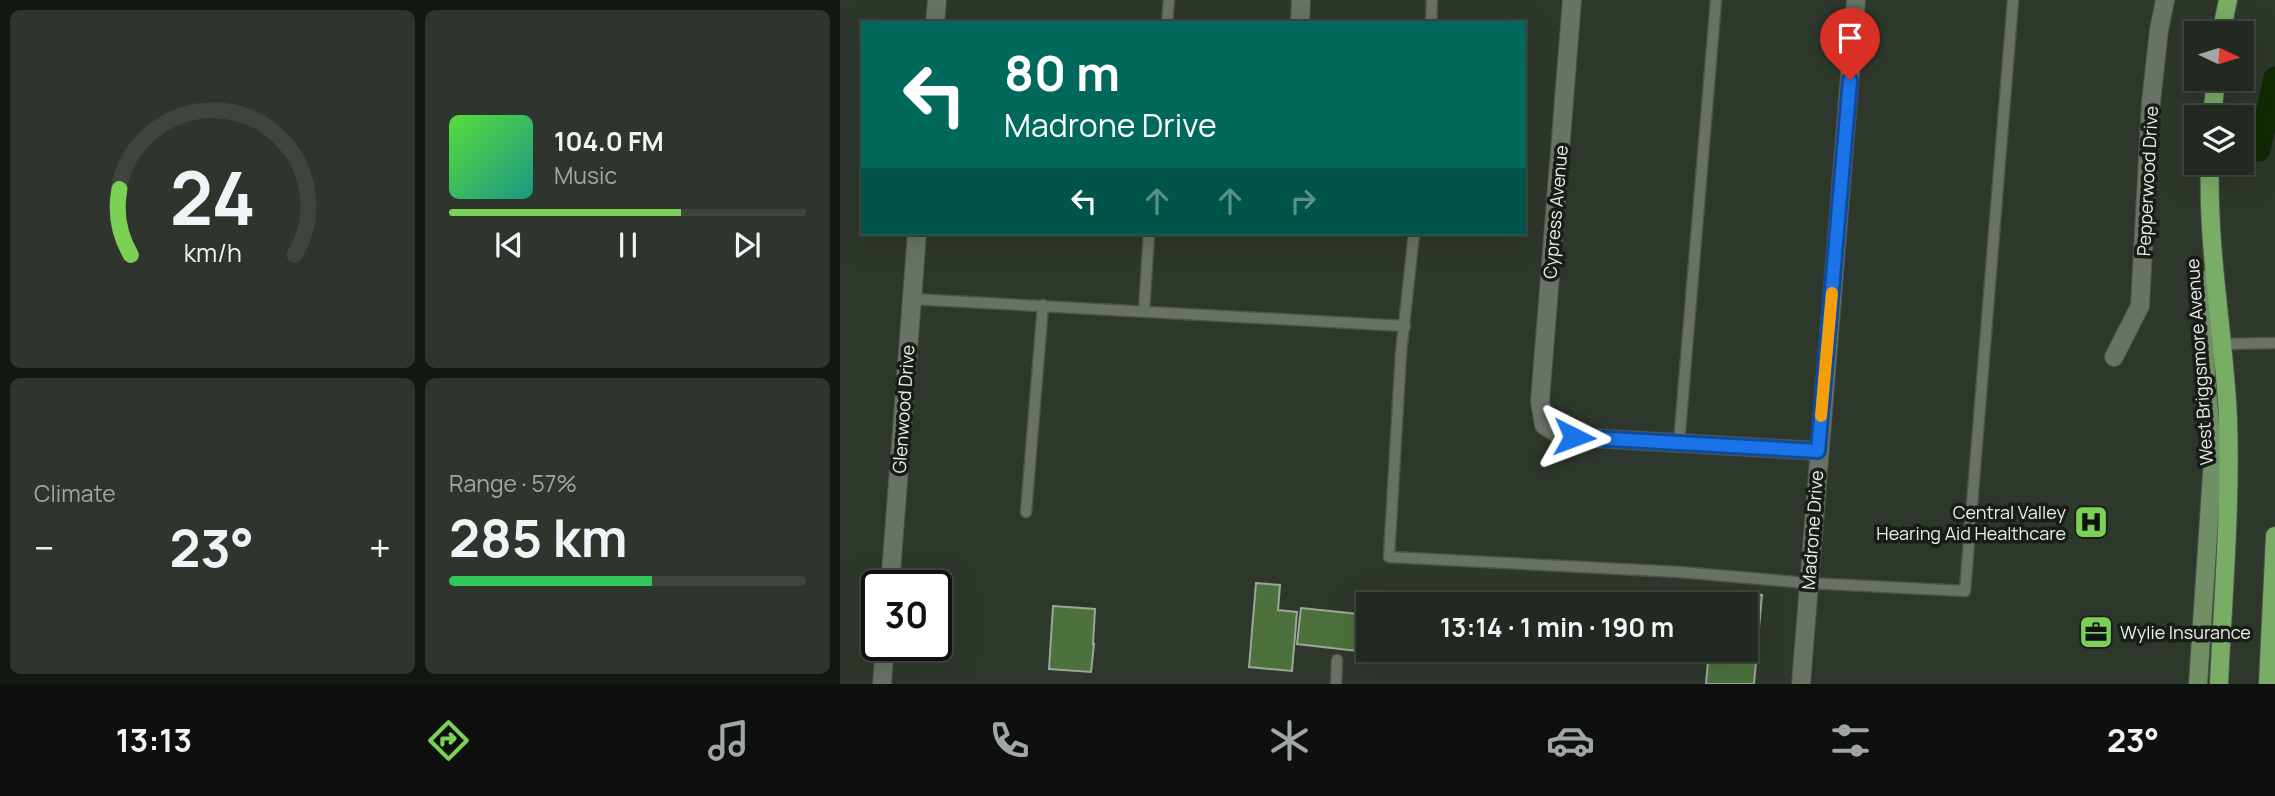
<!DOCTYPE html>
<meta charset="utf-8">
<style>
body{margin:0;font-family:Manrope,sans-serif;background:#2e352d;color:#f1f3f6;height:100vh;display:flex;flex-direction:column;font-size:26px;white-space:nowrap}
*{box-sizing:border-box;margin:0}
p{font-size:23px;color:#a2a6a5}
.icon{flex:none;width:38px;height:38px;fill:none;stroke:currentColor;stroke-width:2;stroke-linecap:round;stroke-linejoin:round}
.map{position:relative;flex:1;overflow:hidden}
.side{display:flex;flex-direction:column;gap:10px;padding:10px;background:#131712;width:840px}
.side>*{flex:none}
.hud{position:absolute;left:21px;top:21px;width:665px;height:214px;border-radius:0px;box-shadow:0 7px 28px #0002,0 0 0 2px #3f453e;background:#00695c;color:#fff;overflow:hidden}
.needle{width:46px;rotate:94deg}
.controls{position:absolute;left:1344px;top:21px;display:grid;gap:14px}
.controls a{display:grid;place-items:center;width:70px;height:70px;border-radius:0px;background:#222920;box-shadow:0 7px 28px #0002,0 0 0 2px #3f453e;font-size:35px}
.speed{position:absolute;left:21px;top:570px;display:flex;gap:14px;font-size:35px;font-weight:700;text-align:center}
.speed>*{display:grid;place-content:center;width:91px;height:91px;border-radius:50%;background:#222920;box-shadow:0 7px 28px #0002,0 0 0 2px #3f453e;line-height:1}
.speed .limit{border:4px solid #111;border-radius:10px;background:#fff;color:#111}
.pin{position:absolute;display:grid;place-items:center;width:60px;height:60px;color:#fff;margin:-72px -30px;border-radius:50% 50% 50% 0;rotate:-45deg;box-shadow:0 0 7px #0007}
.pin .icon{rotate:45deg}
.me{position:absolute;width:77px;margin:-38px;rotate:93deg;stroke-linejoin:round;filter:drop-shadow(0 0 5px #0008)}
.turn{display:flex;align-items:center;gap:24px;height:147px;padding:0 28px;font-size:32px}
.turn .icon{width:91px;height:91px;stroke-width:2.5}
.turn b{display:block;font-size:49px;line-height:60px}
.lanes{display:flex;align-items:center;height:66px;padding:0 28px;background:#0003;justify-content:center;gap:35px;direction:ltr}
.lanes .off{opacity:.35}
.big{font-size:52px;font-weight:700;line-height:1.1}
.side .tile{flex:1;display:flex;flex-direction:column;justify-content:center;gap:10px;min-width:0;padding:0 24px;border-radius:10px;background:#2e352d}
.side .dial{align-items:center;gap:0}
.dial svg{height:182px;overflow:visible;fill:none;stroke:#3f453e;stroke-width:7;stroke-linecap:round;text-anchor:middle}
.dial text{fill:#f1f3f6;stroke:none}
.song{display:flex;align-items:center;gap:21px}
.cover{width:84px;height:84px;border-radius:10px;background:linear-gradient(135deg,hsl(110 70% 55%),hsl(170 70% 35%))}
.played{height:7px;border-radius:4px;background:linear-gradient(90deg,#7bd156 65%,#3f453e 65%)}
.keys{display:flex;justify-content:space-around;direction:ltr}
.heat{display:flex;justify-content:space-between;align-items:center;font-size:38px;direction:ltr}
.charge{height:10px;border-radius:5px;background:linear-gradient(90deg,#34c759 57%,#3f453e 0)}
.side .tiles{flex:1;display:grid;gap:10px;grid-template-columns:repeat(2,1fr)}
.trip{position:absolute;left:516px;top:592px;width:402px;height:70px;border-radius:0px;background:#222920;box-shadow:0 7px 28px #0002,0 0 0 2px #3f453e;font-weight:700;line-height:70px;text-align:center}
.tabs{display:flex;height:112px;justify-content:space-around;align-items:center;background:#0e100d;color:#a2a6a5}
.tabs .icon{width:49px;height:49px}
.tabs .selected{color:#7bd156}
.tabs b{font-size:32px;color:#f1f3f6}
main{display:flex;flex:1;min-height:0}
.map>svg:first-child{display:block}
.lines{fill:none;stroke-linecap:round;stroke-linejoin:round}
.canal{stroke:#112b04;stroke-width:23}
.building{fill:#4c713d;stroke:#9ca699;stroke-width:2}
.service-casing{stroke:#4e544b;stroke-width:13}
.minor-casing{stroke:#4e544b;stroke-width:20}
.secondary-casing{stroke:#4e544b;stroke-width:20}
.primary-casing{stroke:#4e544b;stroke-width:20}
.service{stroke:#687265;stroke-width:10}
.minor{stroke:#687265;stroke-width:18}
.secondary{stroke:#718f65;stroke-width:18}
.primary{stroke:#79ac65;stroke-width:18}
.route-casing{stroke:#114b97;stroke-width:18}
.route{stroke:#1a73e8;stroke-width:12}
.slow{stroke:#f59e0b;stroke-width:12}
.labels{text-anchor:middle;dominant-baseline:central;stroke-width:7;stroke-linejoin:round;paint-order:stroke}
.street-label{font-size:18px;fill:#e9efe7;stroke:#191d18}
.poi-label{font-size:18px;fill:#e9efe7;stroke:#191d18;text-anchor:end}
</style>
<main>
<section class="side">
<div class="tiles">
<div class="tile dial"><svg viewBox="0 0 100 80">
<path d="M14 69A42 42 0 1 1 86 69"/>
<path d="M14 69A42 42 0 0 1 9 40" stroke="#7bd156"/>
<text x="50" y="56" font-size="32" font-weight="700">24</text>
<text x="50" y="72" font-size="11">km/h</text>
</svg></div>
<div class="tile">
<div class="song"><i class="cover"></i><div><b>104.0 FM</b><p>Music</p></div></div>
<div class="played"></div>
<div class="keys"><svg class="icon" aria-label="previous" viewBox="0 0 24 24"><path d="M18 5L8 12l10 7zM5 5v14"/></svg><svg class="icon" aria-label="pause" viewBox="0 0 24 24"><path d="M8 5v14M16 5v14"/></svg><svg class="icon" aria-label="next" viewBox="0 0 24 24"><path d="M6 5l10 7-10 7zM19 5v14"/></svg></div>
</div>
<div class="tile"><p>Climate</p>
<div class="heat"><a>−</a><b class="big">23°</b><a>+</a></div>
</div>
<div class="tile"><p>Range · 57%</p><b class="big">285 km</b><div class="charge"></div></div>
</div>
</section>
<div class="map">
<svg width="1435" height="684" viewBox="0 0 1435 684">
<rect width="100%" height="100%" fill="#2e372b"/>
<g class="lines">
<!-- canal -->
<path class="canal" d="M 1419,150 L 1435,78"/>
</g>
<!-- building -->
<g class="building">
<path d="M 416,583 L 440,585 L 438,610 L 457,612 L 452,671 L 409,667 Z"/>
<path d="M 873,591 L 922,595 L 914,684 L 866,684 L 869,649 L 906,649 L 906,604 L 872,604 Z"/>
<path d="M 213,606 L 255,609 L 253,644 L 254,644 L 251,672 L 209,669 Z"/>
<path d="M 461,608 L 528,615 L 526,652 L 457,644 Z"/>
</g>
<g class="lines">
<!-- service casing -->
<g class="service-casing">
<g id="service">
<path d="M 327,23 L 329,0"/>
<path d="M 591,23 L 592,0"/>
<path d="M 574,233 L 561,353 L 549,557 L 839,572 L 968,583 L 1125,591 L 1173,0"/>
<path d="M 72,299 L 565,326"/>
<path d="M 304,311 L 309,233"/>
<path d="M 1382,344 L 1435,343"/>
<path d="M 839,443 L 876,0"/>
<path d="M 186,512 L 203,305"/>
<path d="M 496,684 L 497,660"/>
</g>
</g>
<!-- minor casing -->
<g class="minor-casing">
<g id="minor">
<path d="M 732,0 L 700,401 L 704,425 L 715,432 L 734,437 L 978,451"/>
<path d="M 95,23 L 97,0"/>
<path d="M 460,23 L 461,0"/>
<path d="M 1274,357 L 1300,306 L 1311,102 L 1319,30 L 1325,0"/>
<path d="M 50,586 L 77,233"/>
<path d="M 42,684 L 45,646"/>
<path d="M 961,684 L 1016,0"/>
</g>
</g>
<!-- secondary casing -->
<g class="secondary-casing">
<path id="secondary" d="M 1358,684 L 1373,459 L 1366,378 L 1365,329 L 1370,278"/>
</g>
<!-- primary casing -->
<g class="primary-casing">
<g id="primary">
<path d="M 1381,33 L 1388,0"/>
<path d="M 1372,117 L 1376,79"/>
<path d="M 1370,163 C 1367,248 1384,333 1388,418 C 1391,506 1383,596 1379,684"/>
<path d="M 1428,684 L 1435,536"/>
</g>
</g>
<!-- service -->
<use href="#service" class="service"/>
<!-- minor -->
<use href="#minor" class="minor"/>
<!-- secondary -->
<use href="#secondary" class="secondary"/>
<!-- primary -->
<use href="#primary" class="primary"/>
</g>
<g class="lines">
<!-- route casing -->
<g class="route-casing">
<path id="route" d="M 734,437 L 978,451 L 1010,80"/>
</g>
<!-- route -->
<use href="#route" class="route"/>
<!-- slow -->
<path class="slow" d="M 981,416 L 992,293"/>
</g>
<!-- icons -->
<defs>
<g id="hospital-square" transform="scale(1.75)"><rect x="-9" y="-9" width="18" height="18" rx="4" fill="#7bd156" stroke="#191d18"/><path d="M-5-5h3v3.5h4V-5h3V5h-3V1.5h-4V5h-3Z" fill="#111"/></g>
<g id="office-square" transform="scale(1.75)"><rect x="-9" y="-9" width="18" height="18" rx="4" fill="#7bd156" stroke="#191d18"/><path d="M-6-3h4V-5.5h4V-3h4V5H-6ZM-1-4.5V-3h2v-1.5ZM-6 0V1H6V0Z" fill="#111"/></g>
</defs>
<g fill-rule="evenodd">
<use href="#hospital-square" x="1251" y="522"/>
<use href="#office-square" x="1256" y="632"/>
</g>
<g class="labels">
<!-- street labels -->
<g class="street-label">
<text transform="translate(1307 181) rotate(-87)">Pepperwood Drive</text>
<text transform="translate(715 212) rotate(-85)">Cypress Avenue</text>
<text transform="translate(1359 362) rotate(-94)">West Briggsmore Avenue</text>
<text transform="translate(63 409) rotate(-86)">Glenwood Drive</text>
<text transform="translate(972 530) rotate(-86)">Madrone Drive</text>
</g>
<!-- poi labels -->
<g class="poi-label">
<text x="1226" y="512">Central Valley<tspan x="1226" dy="21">Hearing Aid Healthcare</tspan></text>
<text x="1280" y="632" text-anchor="start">Wylie Insurance</text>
</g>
</g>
</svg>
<div class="controls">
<a><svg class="needle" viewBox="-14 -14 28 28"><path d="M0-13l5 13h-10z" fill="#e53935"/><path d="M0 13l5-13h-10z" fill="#a2a6a5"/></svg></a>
<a><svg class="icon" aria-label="layers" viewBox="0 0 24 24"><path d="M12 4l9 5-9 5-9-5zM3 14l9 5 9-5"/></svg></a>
</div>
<div class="speed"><div class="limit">30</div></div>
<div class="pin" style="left:1010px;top:80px;background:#d93025"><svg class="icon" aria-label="arrive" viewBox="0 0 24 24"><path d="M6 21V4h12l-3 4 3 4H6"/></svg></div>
<svg class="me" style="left:734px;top:437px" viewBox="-20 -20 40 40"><path d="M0-17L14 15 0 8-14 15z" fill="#1a73e8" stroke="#fff" stroke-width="4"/></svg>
<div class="trip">13:14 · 1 min · 190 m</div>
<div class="hud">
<div class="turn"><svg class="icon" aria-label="left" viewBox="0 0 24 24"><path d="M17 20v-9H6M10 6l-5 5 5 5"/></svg><div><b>80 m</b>Madrone Drive</div></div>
<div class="lanes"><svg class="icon" aria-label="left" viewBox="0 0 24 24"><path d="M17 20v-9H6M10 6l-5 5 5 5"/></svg><svg class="icon off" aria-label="ahead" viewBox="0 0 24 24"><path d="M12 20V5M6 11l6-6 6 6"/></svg><svg class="icon off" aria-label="ahead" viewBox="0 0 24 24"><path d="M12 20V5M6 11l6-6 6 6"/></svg><svg class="icon off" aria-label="right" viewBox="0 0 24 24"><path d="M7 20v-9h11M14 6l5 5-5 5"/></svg></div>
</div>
</div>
</main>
<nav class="tabs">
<b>13:13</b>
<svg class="icon selected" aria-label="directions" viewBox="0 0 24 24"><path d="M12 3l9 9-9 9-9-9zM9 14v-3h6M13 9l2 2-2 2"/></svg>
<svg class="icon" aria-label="music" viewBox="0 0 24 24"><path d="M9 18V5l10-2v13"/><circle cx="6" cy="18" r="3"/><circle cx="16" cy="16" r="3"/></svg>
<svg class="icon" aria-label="phone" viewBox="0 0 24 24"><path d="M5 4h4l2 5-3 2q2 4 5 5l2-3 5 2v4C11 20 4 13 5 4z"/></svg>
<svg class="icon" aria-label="climate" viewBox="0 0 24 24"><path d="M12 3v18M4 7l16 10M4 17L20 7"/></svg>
<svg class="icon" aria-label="car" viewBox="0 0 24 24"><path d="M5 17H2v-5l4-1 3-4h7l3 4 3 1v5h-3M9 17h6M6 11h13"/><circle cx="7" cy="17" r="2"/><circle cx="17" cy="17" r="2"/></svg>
<svg class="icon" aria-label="filters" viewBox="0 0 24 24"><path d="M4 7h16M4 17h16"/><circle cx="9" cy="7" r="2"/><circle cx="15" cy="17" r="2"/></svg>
<b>23°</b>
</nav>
